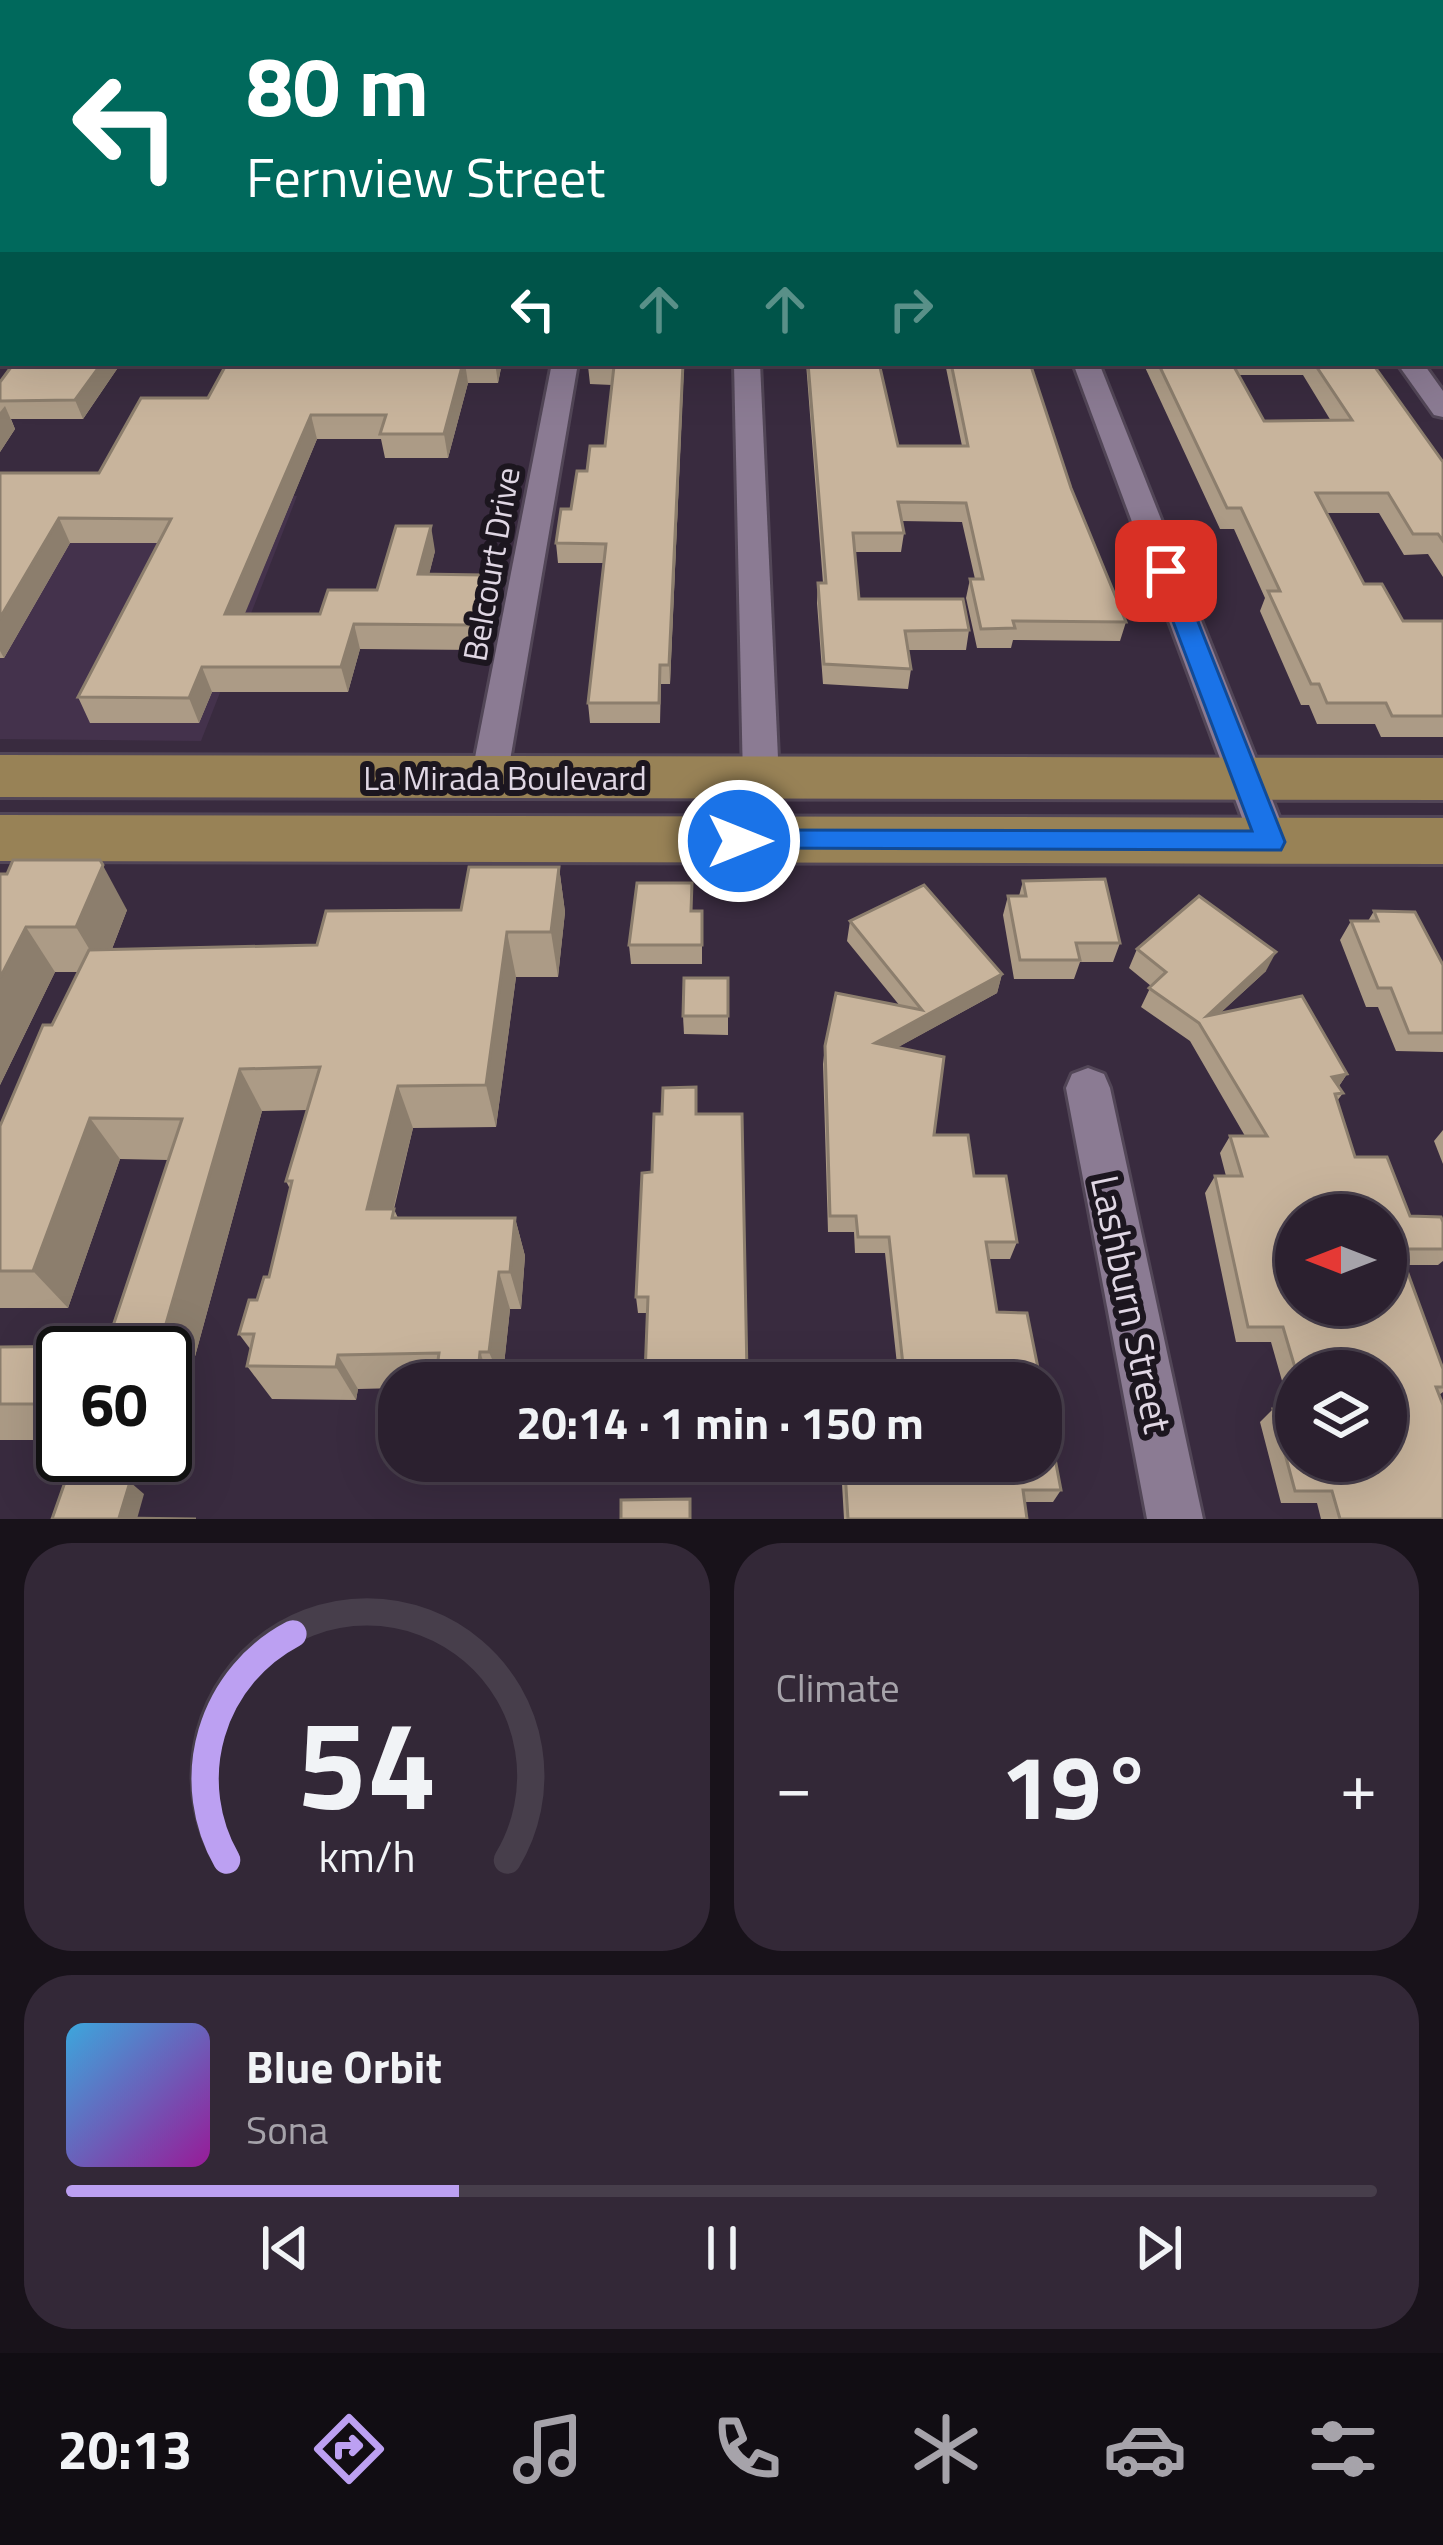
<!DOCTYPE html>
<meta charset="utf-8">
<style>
body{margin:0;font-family:"Titillium Web",sans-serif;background:#332837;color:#f1f3f6;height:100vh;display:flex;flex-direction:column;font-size:45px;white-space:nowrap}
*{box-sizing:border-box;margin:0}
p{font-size:39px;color:#a6a3aa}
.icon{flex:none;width:66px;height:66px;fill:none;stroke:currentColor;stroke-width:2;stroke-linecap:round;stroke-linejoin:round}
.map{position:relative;height:1519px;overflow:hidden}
.panel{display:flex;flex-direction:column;gap:24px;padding:24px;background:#18121a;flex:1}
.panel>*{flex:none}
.guide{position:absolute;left:0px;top:0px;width:1443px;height:366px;box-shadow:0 12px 48px #0002,0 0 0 3px #473e4b;background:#00695c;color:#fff;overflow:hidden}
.needle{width:78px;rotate:270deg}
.tools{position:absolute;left:1275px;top:1194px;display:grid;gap:24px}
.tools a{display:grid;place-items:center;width:132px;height:132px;border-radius:50%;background:#2b202f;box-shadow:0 12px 48px #0002,0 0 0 3px #473e4b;font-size:60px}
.speed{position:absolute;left:36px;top:1326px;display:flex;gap:24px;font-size:60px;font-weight:700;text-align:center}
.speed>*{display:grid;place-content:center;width:156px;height:156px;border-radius:50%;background:#2b202f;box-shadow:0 12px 48px #0002,0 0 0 3px #473e4b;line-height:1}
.speed .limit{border:6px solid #111;border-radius:18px;background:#fff;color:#111}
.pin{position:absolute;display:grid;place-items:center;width:102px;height:102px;color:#fff;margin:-51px;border-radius:24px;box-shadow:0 6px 18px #0006}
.me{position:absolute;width:132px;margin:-66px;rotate:90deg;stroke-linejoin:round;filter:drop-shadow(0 0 9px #0008)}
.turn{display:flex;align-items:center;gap:42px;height:252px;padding:0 48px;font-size:54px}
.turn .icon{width:156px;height:156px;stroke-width:2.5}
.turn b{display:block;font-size:84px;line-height:102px}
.lanes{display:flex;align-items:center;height:114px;padding:0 48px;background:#0003;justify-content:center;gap:60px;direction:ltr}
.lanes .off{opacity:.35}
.big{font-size:90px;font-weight:700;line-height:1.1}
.panel .tile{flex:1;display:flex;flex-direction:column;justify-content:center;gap:18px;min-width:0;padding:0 42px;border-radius:48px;background:#332837}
.panel .dial{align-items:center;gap:0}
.dial svg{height:312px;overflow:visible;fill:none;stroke:#473e4b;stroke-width:7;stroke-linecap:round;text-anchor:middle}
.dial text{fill:#f1f3f6;stroke:none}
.song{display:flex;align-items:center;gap:36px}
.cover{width:144px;height:144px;border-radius:18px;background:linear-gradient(135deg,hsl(200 70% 55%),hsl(300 70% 35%))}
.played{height:12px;border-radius:6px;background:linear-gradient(90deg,#bca0f2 30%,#473e4b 30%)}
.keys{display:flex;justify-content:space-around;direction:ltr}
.heat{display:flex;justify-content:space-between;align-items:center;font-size:66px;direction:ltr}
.panel .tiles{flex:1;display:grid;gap:24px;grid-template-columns:1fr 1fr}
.tile:last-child{grid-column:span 2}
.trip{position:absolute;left:378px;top:1362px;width:684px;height:120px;border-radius:48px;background:#2b202f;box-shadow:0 12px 48px #0002,0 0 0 3px #473e4b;font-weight:700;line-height:120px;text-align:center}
.tabs{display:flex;height:192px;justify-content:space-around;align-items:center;background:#110d13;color:#a6a3aa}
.tabs .icon{width:84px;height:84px}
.tabs .current{color:#bca0f2}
.tabs b{font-size:54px;color:#f1f3f6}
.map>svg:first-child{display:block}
.built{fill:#44324c}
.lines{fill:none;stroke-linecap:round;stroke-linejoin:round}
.street-casing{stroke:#524657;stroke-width:6}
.secondary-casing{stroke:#524657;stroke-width:6}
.primary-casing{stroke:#524657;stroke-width:6}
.street{fill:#8b7b93;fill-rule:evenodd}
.secondary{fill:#8b7b93;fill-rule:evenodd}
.primary{fill:#988256;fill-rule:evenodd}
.wall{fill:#ac9b86;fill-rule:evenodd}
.shaded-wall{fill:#8c7e6d}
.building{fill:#c8b49c;stroke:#8c7e6d;stroke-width:3;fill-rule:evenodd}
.route{fill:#1a73e8;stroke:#114b97;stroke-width:3}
.labels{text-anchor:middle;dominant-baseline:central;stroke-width:12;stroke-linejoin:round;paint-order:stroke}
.street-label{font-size:33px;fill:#e0d7e4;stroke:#1c161f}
.near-street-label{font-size:39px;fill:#e0d7e4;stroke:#1c161f}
</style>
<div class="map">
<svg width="1443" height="1519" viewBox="0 0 1443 1519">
<rect width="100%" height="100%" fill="#392b3f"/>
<!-- built -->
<path class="built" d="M 0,495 L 297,496 L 201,741 L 0,739 Z"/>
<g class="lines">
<!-- street casing -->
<g class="street-casing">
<g id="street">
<path d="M 1147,0 L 1245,0 L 1246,1 L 1148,3 Z"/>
<rect x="1440" y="72" width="3" height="13"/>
<path d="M 552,363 L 578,363 L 507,778 L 502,787 L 476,787 L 471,778 Z"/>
<path d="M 734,363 L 760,363 L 779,780 L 774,789 L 748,789 L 743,780 Z"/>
<path d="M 1073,363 L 1099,363 L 1289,842 L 1284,852 L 1270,857 L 1256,852 L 1251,842 Z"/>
<path d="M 1397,363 L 1423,363 L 1443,391 L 1443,417 L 1434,415 Z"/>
<path d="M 1088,1068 L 1104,1074 L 1110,1088 L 1203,1519 L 1147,1519 L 1066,1088 L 1072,1074 Z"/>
</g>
</g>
<!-- secondary casing -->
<g class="secondary-casing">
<g id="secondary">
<path d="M 194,0 L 216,0 L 192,3 Z"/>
<path d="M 3,215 L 3,235 L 0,236 L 0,216 Z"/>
<path d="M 3,267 L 3,290 L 0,291 L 0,268 Z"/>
</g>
</g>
<!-- primary casing -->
<g class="primary-casing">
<g id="primary">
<path d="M 0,755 L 1443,758 L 1443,800 L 0,797 Z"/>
<path d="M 0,815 L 1443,818 L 1443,864 L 0,861 Z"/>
</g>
</g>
<!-- street -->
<use href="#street" class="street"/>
<!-- secondary -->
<use href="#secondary" class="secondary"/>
<!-- primary -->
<use href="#primary" class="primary"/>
</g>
<!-- wall -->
<g class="wall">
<path d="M 1192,0 L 1443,0 L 1443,49 L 1440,47 L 1440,3 L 1191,3 Z"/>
<path d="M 1440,95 L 1443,98 L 1443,320 L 1440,316 Z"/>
<path d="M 14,363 L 118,363 L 119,366 L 83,419 L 11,419 L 15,429 L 0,452 L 0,382 Z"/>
<path d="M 227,363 L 502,363 L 498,383 L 468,383 L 448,458 L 385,458 L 381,439 L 317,439 L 244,614 L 320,614 L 377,590 L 435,551 L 429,574 L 484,575 L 488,600 L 477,650 L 360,649 L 348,692 L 212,692 L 199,723 L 90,723 L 78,697 L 158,543 L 70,543 L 4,658 L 0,658 L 0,473 L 99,473 L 208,398 Z"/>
<path d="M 684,363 L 670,684 L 661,684 L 660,723 L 590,723 L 588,703 L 604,563 L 558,563 L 556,543 L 587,471 L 605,446 L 612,385 L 590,384 L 588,366 Z"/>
<path d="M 806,363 L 879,363 L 898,446 L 962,446 L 945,363 L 1030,363 L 1071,488 L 1126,622 L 1120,641 L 1013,640 L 1011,648 L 977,648 L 966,598 L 970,579 L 975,579 L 962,522 L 901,521 L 904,533 L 901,552 L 855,552 L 859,599 L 969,630 L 966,650 L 908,650 L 911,669 L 908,689 L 823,684 L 817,603 L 818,583 L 823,583 Z"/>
<path d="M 1143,363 L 1372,363 L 1443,462 L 1443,577 L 1428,554 L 1404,555 L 1379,513 L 1327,513 L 1364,584 L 1403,621 L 1443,621 L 1443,737 L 1381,737 L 1375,724 L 1317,724 L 1309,705 L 1301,705 L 1260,611 L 1265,598 L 1234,529 L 1220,529 ZM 1239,375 L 1303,375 L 1331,421 L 1264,421 Z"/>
<path d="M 559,867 L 565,912 L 558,977 L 516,977 L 496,1127 L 413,1128 L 394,1209 L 398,1218 L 515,1218 L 525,1256 L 521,1309 L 510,1309 L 502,1383 L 399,1383 L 399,1388 L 358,1389 L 356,1400 L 272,1399 L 247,1366 L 251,1350 L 239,1334 L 269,1277 L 290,1189 L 286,1181 L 307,1110 L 262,1111 L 188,1382 L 165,1381 L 165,1353 L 112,1353 L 106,1347 L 168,1160 L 120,1159 L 68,1308 L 0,1308 L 0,1126 L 78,972 L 55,972 L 0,1085 L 0,874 L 127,910 L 112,949 L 317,945 L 461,910 Z"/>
<path d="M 1023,881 L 1120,943 L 1113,962 L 1080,962 L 1074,979 L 1014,979 L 1003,915 L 1008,896 L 1019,896 Z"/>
<path d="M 692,911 L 702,911 L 702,964 L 631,964 L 629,945 Z"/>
<path d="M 1374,911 L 1443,965 L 1443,1052 L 1396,1051 L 1378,1007 L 1366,1007 L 1340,940 L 1351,921 L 1368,921 Z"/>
<path d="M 850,921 L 1002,974 L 997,993 L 898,1047 L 934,1135 L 974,1176 L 1017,1242 L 1010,1259 L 989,1259 L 997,1312 L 1041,1383 L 899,1383 L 885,1253 L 855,1253 L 854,1232 L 828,1232 L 823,1064 L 825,1046 L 900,1006 L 847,941 Z"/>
<path d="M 1137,949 L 1266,971 L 1220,1013 L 1347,1074 L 1339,1086 L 1343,1093 L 1337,1101 L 1355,1157 L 1410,1216 L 1443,1222 L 1443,1261 L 1438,1265 L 1405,1265 L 1443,1369 L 1443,1392 L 1439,1395 L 1443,1519 L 1321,1519 L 1317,1503 L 1281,1503 L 1260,1422 L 1273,1409 L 1290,1409 L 1271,1342 L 1236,1342 L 1205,1193 L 1215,1176 L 1226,1176 L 1220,1153 L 1230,1136 L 1245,1136 L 1190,1041 L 1141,1007 L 1151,986 L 1129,968 ZM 1296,1371 L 1386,1461 L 1296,1461 Z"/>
<path d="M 728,978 L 728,1035 L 684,1034 L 683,1016 Z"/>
<path d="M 697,1114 L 742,1114 L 747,1383 L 646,1383 L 648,1313 L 638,1313 L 636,1297 L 652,1172 Z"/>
<path d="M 1443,1130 L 1443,1164 L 1434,1141 Z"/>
<path d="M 0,1347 L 63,1353 L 63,1440 L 0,1440 Z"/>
<path d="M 857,1461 L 1041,1461 L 1061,1490 L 1053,1502 L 1024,1502 L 1027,1519 L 844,1519 L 842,1484 L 845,1471 L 858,1471 Z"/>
</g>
<!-- shaded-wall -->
<g class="shaded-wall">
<path d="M 3,140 L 3,176 L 0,179 L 0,143 Z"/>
<path d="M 102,363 L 118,363 L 119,366 L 83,419 L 75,400 Z"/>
<path d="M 463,363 L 465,363 L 468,383 L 448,458 L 444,434 Z"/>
<path d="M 495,363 L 502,363 L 498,383 Z"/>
<path d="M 683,363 L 684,363 L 670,684 L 669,665 Z"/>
<path d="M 5,406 L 15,429 L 0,452 L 0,412 Z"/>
<path d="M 311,415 L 317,439 L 234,640 L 225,614 Z"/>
<path d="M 59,518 L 70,543 L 4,658 L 0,651 L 0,618 Z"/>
<path d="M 431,526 L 435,551 L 423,599 L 418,574 Z"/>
<path d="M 484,575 L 488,600 L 477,650 L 472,625 Z"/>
<path d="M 354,624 L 360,649 L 348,692 L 341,667 Z"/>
<path d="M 202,667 L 212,692 L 199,723 L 189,698 Z"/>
<path d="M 100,860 L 127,910 L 103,972 L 76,927 Z"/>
<path d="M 559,867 L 565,912 L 558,977 L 551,932 Z"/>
<path d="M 26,927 L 55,972 L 0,1085 L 0,978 Z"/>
<path d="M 507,932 L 516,977 L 496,1127 L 486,1085 Z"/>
<path d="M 1276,952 L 1266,971 L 1203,1029 L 1207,1016 Z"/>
<path d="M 1002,974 L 997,993 L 873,1061 L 875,1043 Z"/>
<path d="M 240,1069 L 262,1111 L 188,1382 L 159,1348 Z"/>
<path d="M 1347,1074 L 1335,1092 L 1332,1077 Z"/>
<path d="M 398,1086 L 413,1128 L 384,1247 L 367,1209 Z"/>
<path d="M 90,1118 L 120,1159 L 68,1308 L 33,1271 Z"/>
<path d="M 515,1218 L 525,1256 L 521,1309 L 510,1272 Z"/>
<path d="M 499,1272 L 510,1309 L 502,1383 L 489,1352 Z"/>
<path d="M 480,1352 L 491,1383 L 477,1383 Z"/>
<path d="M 338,1355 L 358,1389 L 356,1400 L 336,1367 Z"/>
<path d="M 130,1482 L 144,1494 L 137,1519 L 119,1518 Z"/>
</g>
<!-- building -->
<g class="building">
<path d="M 88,0 L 158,0 L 155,3 L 85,3 Z"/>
<path d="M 643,0 L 1123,0 L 1126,3 L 645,3 Z"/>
<path d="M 1199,0 L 1391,0 L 1389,3 L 1201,3 Z"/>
<path d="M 1405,0 L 1443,0 L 1443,31 L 1440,28 L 1440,3 L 1409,3 Z"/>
<path d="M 1440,95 L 1443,98 L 1443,293 L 1440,289 Z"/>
<path d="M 0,107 L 3,107 L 3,140 L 0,143 Z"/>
<path d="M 14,363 L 102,363 L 75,400 L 0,401 L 0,382 Z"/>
<path d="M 227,363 L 463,363 L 444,434 L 380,434 L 386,415 L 311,415 L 225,614 L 320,614 L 328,590 L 377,590 L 396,526 L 431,526 L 418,574 L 484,575 L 472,625 L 354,624 L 341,667 L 202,667 L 189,698 L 78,697 L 171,519 L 59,518 L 0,618 L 0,473 L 99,473 L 141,398 L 208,398 Z"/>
<path d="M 589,363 L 683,363 L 669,665 L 660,665 L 659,703 L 588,703 L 606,544 L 556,543 L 561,509 L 571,509 L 577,471 L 587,471 L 590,446 L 605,446 L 614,366 L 588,366 Z"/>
<path d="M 808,363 L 879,363 L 898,446 L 968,446 L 951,363 L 1030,363 L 1071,488 L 1126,622 L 1013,621 L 1015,628 L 981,629 L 970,579 L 983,579 L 966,503 L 898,502 L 904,533 L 853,533 L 859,599 L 963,599 L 969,630 L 905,631 L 911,669 L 824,664 L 818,583 L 826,583 Z"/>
<path d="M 1158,363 L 1232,363 L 1264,421 L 1352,420 L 1314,363 L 1372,363 L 1443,462 L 1443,541 L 1438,534 L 1413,534 L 1388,493 L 1316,493 L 1364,584 L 1382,584 L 1403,621 L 1443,621 L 1443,716 L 1392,716 L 1386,703 L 1327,703 L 1319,684 L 1311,684 L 1268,591 L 1280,591 L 1241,508 L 1227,508 Z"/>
<path d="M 13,860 L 100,860 L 103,865 L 76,927 L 26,927 L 0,978 L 0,874 L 7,874 Z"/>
<path d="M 469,867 L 559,867 L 551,932 L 507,932 L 486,1085 L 398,1086 L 367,1209 L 394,1209 L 392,1218 L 515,1218 L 510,1272 L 499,1272 L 489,1352 L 480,1352 L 477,1383 L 435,1383 L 439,1353 L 338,1355 L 336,1367 L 247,1366 L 254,1334 L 239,1334 L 249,1300 L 257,1300 L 264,1277 L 269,1277 L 292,1181 L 286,1181 L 320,1067 L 240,1069 L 159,1348 L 106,1347 L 182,1119 L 90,1118 L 33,1271 L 0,1271 L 0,1126 L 43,1025 L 52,1025 L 89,950 L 317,945 L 326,911 L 461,910 Z"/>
<path d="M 1105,879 L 1120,943 L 1076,943 L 1080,960 L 1020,960 L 1008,896 L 1026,896 L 1023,881 Z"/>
<path d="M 637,883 L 692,883 L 691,911 L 702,911 L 702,945 L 629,945 Z"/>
<path d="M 924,885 L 1002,974 L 875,1043 L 944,1057 L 934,1135 L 968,1135 L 974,1176 L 1006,1176 L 1017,1242 L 986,1242 L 997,1312 L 1027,1313 L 1041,1383 L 905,1383 L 889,1237 L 858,1237 L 856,1216 L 830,1216 L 825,1046 L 836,993 L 922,1010 L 850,921 Z"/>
<path d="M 1199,896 L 1276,952 L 1207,1016 L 1302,996 L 1347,1074 L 1332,1077 L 1343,1093 L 1335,1094 L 1355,1157 L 1387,1157 L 1410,1216 L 1441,1217 L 1443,1222 L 1443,1249 L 1399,1249 L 1443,1369 L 1443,1387 L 1436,1387 L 1443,1405 L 1443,1519 L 1340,1519 L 1332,1491 L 1295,1491 L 1273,1409 L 1296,1409 L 1296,1461 L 1386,1461 L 1386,1371 L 1296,1371 L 1283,1327 L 1248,1327 L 1215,1176 L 1242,1176 L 1230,1136 L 1267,1136 L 1199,1023 L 1149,988 L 1166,972 L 1137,949 ZM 1296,1215 L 1386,1215 L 1386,1305 L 1296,1305 Z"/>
<path d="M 1374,911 L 1415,912 L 1443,965 L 1443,1033 L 1409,1033 L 1391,988 L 1378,988 L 1351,921 L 1378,921 Z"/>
<path d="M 684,978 L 728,978 L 728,1016 L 683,1016 Z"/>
<path d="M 696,1087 L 696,1114 L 742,1114 L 747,1374 L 693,1375 L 693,1383 L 654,1383 L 654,1375 L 645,1375 L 648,1297 L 636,1297 L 642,1173 L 652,1172 L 654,1114 L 662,1114 L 663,1088 Z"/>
<path d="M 101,1346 L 99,1353 L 63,1353 L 63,1404 L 0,1404 L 0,1347 Z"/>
<path d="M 1041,1385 L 1061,1490 L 1023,1490 L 1027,1519 L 848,1519 L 845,1471 L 862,1471 L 861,1461 L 1041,1461 Z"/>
<path d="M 65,1482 L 130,1482 L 119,1518 L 196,1519 L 52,1519 Z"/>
<path d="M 690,1499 L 690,1519 L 621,1519 L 621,1500 Z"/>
</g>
<!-- route -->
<path class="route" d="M 1166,564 L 1178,571 L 1285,842 L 1281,850 L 729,848 L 724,841 L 739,830 L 1252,831 L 1154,571 Z"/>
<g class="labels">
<!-- street labels -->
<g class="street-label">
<text transform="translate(491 564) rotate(-80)">Belcourt Drive</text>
<text x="505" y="778">La Mirada Boulevard</text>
</g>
<!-- near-street labels -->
<g class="near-street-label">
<text transform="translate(1132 1304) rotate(78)">Lashburn Street</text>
</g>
</g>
</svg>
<div class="tools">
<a><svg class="needle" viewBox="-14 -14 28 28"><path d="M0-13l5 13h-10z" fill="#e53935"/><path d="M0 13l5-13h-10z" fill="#a6a3aa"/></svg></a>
<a><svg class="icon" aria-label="layers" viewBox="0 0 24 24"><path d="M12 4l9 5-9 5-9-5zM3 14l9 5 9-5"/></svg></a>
</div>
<div class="speed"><div class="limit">60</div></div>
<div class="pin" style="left:1166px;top:571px;background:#d93025"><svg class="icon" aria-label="arrive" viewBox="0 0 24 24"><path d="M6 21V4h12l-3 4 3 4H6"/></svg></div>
<svg class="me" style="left:739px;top:841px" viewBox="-20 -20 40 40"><circle r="17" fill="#1a73e8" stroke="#fff" stroke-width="3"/><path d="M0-11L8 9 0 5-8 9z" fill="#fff"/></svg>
<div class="trip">20:14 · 1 min · 150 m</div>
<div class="guide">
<div class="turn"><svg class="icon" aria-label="left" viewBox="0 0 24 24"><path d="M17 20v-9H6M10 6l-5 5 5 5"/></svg><div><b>80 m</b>Fernview Street</div></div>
<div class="lanes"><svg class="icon" aria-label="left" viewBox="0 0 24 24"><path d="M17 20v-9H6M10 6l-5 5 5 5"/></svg><svg class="icon off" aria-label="ahead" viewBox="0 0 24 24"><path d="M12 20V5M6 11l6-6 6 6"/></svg><svg class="icon off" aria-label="ahead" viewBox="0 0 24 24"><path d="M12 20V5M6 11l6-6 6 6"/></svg><svg class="icon off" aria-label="right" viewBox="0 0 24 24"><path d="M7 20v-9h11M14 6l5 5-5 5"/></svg></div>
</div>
</div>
<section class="panel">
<div class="tiles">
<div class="tile dial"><svg viewBox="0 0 100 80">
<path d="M14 69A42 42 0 1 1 86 69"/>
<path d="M14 69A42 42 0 0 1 31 11" stroke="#bca0f2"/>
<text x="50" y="56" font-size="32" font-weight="700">54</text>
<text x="50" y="72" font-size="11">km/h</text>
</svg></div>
<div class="tile"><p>Climate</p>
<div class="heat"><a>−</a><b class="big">19°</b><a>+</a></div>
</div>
<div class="tile">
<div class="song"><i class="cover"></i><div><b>Blue Orbit</b><p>Sona</p></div></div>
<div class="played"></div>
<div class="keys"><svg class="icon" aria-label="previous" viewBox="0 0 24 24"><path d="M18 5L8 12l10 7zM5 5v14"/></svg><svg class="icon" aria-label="pause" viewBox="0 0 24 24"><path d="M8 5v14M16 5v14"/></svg><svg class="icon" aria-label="next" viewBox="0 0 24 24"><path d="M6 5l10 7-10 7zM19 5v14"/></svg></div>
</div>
</div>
</section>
<nav class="tabs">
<b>20:13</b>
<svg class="icon current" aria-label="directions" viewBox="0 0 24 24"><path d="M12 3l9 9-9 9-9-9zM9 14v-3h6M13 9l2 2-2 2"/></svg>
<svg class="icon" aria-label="music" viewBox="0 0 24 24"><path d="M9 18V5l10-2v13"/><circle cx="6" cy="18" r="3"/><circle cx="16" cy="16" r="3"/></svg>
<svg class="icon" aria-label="phone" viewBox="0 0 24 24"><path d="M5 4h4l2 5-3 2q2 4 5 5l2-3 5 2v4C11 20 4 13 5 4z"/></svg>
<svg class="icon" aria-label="climate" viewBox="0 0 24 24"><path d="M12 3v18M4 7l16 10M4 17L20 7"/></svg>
<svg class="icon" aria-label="car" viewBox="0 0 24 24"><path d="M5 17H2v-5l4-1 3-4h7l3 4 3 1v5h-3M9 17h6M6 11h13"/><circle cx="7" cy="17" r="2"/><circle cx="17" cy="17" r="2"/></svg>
<svg class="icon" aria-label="filters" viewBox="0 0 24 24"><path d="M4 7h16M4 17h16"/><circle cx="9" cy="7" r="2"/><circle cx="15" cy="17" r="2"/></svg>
</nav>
